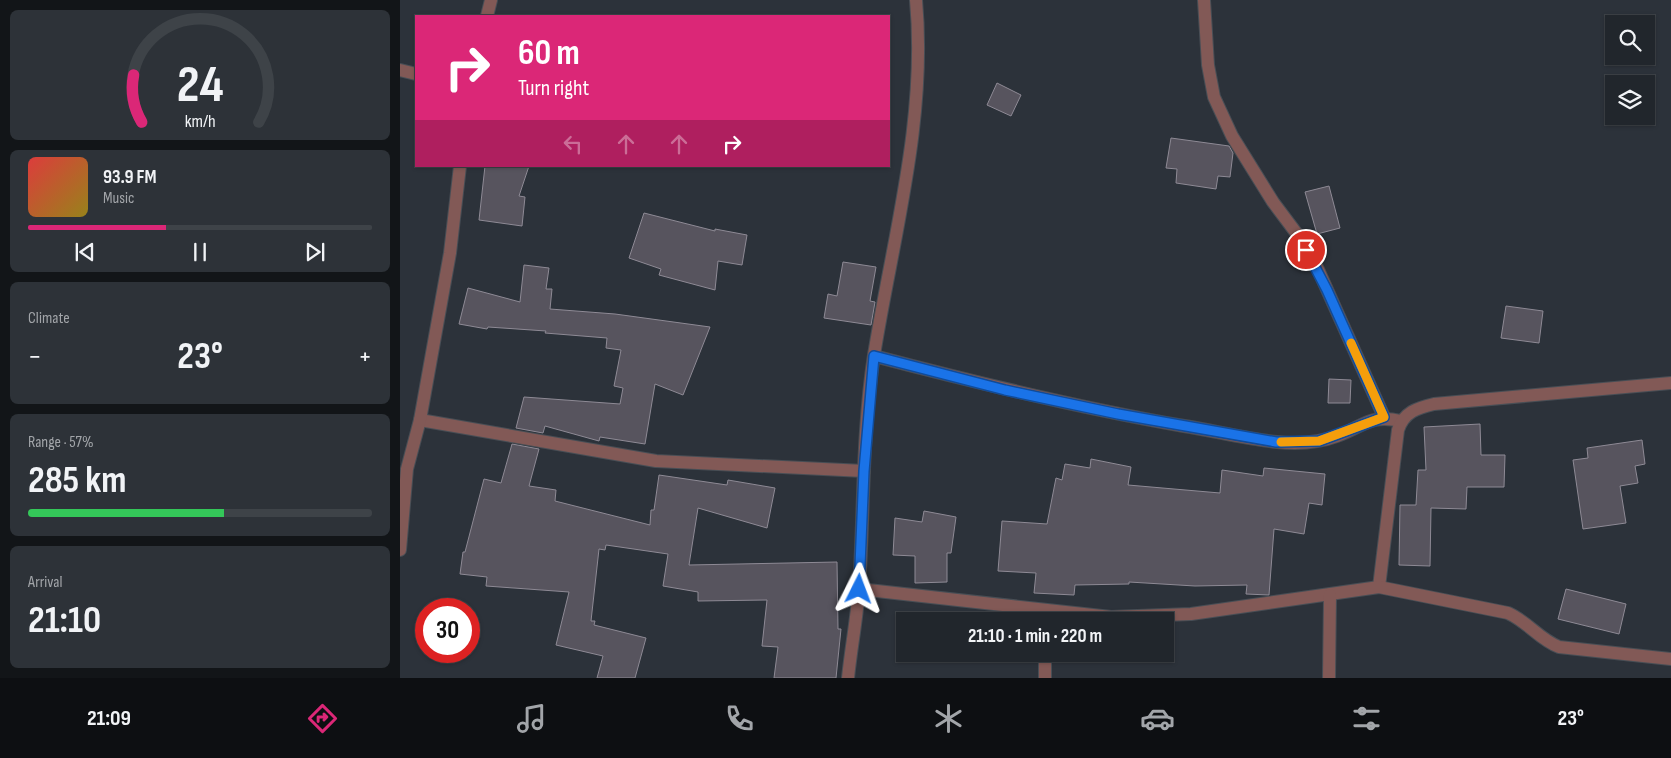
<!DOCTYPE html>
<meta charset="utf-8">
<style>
body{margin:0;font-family:"Sofia Sans Condensed",sans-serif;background:#2d3238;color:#f1f3f6;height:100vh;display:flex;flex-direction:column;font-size:19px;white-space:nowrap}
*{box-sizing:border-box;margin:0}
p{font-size:16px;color:#a2a5a9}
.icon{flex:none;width:28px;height:28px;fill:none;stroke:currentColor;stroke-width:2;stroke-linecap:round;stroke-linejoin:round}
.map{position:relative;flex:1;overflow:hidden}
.side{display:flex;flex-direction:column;gap:10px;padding:10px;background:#121518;width:400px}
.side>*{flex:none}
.guide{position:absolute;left:15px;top:15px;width:475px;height:152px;border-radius:0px;box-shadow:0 1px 4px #0004,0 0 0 1px #3e4348;background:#db2777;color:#fff;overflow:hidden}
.buttons{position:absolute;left:1205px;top:15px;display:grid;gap:10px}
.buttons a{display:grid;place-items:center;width:50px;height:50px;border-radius:0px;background:#21262c;box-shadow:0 1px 4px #0004,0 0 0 1px #3e4348;font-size:25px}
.speed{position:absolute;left:15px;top:598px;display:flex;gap:10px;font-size:25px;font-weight:700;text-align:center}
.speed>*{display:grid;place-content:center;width:65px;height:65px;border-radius:50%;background:#21262c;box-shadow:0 1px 4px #0004,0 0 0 1px #3e4348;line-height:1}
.speed .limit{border:8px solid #d22;background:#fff;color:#111}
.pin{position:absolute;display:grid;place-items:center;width:42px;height:42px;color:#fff;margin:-21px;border:2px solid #fff;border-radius:50%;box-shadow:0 1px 5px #0007}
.me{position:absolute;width:55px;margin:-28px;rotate:3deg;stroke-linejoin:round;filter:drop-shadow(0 0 4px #0008)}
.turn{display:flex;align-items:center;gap:18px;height:105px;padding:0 20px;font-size:22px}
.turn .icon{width:65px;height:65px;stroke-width:2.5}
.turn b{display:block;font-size:35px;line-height:42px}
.lanes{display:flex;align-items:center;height:48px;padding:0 20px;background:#0003;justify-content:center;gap:25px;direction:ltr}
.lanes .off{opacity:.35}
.big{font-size:38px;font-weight:700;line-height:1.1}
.side .card{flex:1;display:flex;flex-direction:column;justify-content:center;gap:8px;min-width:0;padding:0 18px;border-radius:8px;background:#2d3238}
.side .dial{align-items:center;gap:0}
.dial svg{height:130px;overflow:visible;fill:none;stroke:#3e4348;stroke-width:7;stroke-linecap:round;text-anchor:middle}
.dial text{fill:#f1f3f6;stroke:none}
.song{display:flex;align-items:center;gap:15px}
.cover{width:60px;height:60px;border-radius:8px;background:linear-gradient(135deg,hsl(0 70% 55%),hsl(50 70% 35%))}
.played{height:5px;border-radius:2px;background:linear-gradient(90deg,#db2777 40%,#3e4348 40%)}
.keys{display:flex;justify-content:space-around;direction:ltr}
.heat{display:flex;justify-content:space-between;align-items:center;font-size:28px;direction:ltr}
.charge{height:8px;border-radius:4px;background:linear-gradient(90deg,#34c759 57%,#3e4348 0)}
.trip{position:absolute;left:496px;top:612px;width:278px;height:50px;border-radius:0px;background:#21262c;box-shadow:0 1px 4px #0004,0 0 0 1px #3e4348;font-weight:700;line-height:50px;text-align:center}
.tab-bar{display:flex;height:80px;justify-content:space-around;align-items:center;background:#0d0f12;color:#a2a5a9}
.tab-bar .icon{width:35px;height:35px}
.tab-bar .active{color:#db2777}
.tab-bar b{font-size:22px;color:#f1f3f6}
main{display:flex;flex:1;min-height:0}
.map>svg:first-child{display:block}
.building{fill:#57545e;stroke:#8e8a95}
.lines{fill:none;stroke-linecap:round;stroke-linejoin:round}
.minor-casing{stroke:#484e55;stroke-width:14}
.tertiary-casing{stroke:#484e55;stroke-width:14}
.minor{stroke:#825956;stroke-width:12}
.tertiary{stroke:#825956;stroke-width:12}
.route-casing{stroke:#114b97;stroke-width:12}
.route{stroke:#1a73e8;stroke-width:9}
.slow{stroke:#f59e0b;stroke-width:9}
</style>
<main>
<section class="side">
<div class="card dial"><svg viewBox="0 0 100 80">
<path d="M14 69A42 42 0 1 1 86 69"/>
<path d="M14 69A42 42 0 0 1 9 40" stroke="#db2777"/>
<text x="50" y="56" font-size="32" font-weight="700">24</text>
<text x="50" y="72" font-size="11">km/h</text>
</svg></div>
<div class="card">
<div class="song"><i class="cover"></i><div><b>93.9 FM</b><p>Music</p></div></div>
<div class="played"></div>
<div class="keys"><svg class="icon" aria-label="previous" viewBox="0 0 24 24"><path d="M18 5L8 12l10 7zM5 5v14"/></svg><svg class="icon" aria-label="pause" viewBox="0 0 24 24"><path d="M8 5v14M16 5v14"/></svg><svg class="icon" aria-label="next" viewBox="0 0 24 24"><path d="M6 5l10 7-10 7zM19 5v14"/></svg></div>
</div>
<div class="card"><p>Climate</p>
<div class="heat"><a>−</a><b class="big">23°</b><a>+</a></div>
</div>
<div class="card"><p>Range · 57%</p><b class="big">285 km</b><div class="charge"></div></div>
<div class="card"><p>Arrival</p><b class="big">21:10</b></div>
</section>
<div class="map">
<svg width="1271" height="678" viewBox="0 0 1271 678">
<rect width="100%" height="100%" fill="#2c323a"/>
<!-- building -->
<g class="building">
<path d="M 597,83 L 621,95 L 611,116 L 587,105 Z"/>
<path d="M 771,138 L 829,146 L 833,153 L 830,177 L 818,176 L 816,189 L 776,183 L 777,169 L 766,168 Z"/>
<path d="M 85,166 L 129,166 L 119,196 L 125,197 L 122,226 L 79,220 Z"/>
<path d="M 929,186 L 940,228 L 917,234 L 905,192 Z"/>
<path d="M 244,213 L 315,231 L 315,229 L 347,235 L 342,265 L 318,261 L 315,290 L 259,275 L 261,269 L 229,258 Z"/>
<path d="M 443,262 L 476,267 L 470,301 L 475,302 L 471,325 L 424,318 L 428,294 L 437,296 Z"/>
<path d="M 124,265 L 149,268 L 146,289 L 152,289 L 150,309 L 215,314 L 310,327 L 283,395 L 255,384 L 245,444 L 200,437 L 199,441 L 145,426 L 143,433 L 116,428 L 124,397 L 220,404 L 223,388 L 214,386 L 221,350 L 206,348 L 207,338 L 145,333 L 146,331 L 88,327 L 87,329 L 59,324 L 68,288 L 120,302 Z"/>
<path d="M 1106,306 L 1143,311 L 1139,343 L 1101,338 Z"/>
<path d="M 929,379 L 951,380 L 950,403 L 928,403 Z"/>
<path d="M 1080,424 L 1081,455 L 1105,455 L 1104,487 L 1067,487 L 1066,509 L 1031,508 L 1030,566 L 999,565 L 1000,505 L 1016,505 L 1018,470 L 1026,470 L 1024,427 Z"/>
<path d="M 1242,440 L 1245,464 L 1235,466 L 1238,483 L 1220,486 L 1226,523 L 1183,529 L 1173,460 L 1188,458 L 1187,448 Z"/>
<path d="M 112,444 L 139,449 L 129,486 L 156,490 L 155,501 L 250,525 L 251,510 L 254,510 L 259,475 L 327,485 L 328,480 L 375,488 L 367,528 L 298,508 L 289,565 L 437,562 L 438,629 L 441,629 L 436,678 L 374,678 L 378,647 L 362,646 L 367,600 L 298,601 L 298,592 L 263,586 L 268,554 L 206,545 L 205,550 L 199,549 L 191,621 L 195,621 L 194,625 L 246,638 L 235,678 L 197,678 L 203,656 L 156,645 L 169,592 L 86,586 L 87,577 L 60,574 L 63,552 L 65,552 L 84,479 L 101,483 Z"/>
<path d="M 691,459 L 731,467 L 728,485 L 820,493 L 822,470 L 863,476 L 864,468 L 925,474 L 922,505 L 909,503 L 904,534 L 874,529 L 869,595 L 846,594 L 847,585 L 795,586 L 729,582 L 729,584 L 675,585 L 674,595 L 634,593 L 636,573 L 598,571 L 602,521 L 647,524 L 656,478 L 662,480 L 665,464 L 690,468 Z"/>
<path d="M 524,511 L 556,517 L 551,553 L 547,553 L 547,582 L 515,583 L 515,556 L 493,555 L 495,518 L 522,522 Z"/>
<path d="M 1166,589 L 1226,604 L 1219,634 L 1158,619 Z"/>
</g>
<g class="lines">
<!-- minor casing -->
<g class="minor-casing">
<g id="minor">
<path d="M 804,0 L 808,65 L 814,97 L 832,136 L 873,202 L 897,234 L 916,265 L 984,417"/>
<path d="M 0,70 L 16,74"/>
<path d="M 474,356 C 577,383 679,408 784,426 C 815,431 846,439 877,442 C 897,444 918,443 937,436 C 964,426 970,414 1001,421"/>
<path d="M 20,420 L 256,461 L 464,471"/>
<path d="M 979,587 L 998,430 C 1004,412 1017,408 1034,404 L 1271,383"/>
<path d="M 459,589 L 711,617 L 791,614 L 979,587 L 1108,613 C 1128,622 1139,639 1159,647 L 1271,659"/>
<path d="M 448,678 C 451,648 457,618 459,588 C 464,511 462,432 474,355 C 493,237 527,120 516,0"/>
<path d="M 645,678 L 645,654"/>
<path d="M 929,678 L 930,595"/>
</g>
</g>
<!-- tertiary casing -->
<g class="tertiary-casing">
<g id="tertiary">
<path d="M 87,16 L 91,0"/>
<path d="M 0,550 L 7,469 L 20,420 L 50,253 L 60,166"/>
</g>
</g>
<!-- minor -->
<use href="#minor" class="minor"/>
<!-- tertiary -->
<use href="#tertiary" class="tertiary"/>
</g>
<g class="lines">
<!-- route casing -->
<g class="route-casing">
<path id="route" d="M 459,589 L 464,471 L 474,356 L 605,390 L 718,414 L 876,442 L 919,441 L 984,417 L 927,290 L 906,250"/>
</g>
<!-- route -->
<use href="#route" class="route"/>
<!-- slow -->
<path class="slow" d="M 881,442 L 919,441 L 984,417 L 951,343"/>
</g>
</svg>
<div class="buttons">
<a><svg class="icon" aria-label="search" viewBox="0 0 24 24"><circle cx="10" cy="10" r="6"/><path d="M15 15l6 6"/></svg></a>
<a><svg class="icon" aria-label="layers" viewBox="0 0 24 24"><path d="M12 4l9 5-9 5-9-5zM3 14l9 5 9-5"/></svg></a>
</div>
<div class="speed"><div class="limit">30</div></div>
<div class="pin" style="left:906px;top:250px;background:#d93025"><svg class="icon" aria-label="arrive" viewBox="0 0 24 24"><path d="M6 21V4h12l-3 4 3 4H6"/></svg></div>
<svg class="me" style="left:459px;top:589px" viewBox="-20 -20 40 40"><path d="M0-17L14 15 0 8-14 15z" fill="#1a73e8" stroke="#fff" stroke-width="4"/></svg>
<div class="trip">21:10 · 1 min · 220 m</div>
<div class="guide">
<div class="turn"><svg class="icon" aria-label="right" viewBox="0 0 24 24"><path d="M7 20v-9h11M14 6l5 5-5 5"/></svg><div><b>60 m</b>Turn right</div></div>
<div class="lanes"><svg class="icon off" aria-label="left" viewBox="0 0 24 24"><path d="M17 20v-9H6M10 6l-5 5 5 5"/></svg><svg class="icon off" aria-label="ahead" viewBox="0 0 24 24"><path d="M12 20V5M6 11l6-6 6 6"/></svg><svg class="icon off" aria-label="ahead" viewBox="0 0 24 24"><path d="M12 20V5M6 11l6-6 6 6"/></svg><svg class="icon" aria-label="right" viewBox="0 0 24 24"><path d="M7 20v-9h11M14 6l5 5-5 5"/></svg></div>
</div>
</div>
</main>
<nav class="tab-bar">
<b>21:09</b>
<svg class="icon active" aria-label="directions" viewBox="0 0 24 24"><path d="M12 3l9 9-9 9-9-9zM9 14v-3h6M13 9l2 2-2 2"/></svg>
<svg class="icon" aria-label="music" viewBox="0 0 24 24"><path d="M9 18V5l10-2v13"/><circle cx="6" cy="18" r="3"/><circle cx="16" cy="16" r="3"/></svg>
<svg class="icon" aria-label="phone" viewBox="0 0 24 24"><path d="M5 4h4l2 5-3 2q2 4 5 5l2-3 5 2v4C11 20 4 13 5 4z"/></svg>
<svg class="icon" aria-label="climate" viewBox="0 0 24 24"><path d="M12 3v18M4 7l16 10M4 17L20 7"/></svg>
<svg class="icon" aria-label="car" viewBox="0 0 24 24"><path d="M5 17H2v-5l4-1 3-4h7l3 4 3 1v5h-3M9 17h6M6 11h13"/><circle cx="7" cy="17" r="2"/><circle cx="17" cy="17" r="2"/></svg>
<svg class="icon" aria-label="filters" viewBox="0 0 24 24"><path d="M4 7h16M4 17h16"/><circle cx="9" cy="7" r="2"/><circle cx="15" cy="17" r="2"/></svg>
<b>23°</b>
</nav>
